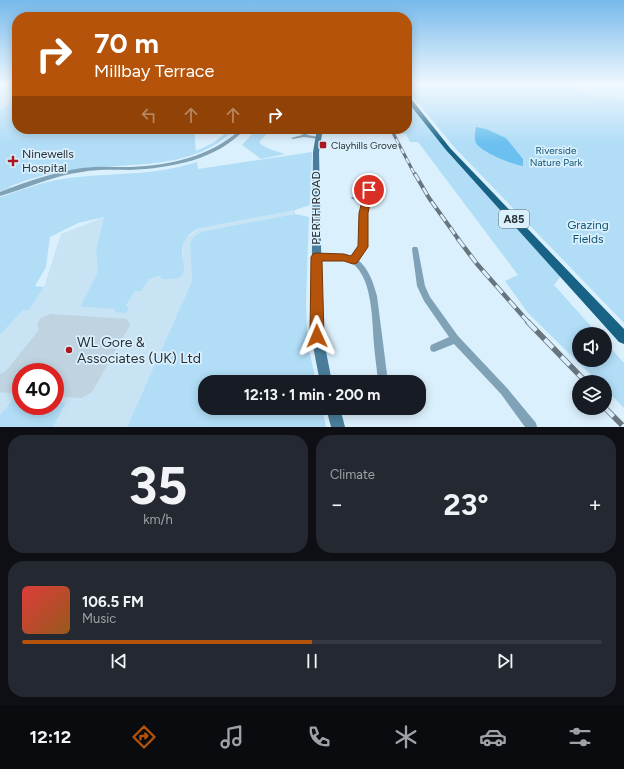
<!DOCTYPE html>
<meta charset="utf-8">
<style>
body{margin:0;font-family:Figtree,sans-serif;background:#242831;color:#f1f3f6;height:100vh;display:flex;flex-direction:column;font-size:15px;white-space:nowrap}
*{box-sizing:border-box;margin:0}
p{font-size:13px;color:#9ea1a6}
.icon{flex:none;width:22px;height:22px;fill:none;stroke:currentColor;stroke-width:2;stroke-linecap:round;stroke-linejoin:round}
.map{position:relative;height:427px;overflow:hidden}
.drawer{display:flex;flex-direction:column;gap:8px;padding:8px;background:#0d0f14;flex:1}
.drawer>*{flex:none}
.top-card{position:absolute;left:12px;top:12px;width:400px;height:122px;border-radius:16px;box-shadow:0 2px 10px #0003;background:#b45309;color:#fff;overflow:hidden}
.tools{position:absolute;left:572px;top:327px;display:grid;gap:8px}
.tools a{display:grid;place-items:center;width:40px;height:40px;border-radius:50%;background:#171b24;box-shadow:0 2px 10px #0003;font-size:20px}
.speed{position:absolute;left:12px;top:363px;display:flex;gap:8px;font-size:20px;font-weight:700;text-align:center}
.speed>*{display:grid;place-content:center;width:52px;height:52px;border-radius:50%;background:#171b24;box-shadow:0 2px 10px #0003;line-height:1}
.speed .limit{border:6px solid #d22;background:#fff;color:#111}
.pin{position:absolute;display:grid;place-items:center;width:34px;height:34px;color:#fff;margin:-17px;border:2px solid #fff;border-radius:50%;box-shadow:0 1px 4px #0007}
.me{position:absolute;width:44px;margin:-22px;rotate:359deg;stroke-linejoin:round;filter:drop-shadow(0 0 3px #0008)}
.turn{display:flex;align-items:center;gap:14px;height:84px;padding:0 16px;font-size:18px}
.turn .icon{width:52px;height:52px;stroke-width:2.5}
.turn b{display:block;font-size:28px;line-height:34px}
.lanes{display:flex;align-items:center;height:38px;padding:0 16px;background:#0003;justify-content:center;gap:20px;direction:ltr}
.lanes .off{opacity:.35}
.big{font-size:30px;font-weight:700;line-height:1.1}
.drawer .card{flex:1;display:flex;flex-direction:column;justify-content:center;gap:6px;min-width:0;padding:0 14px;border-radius:16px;background:#242831}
.drawer .dial{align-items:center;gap:0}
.dial b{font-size:52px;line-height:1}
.song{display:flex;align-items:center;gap:12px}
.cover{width:48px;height:48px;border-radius:6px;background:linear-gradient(135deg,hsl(0 70% 55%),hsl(30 70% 35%))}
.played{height:4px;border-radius:2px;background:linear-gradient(90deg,#b45309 50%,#363941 50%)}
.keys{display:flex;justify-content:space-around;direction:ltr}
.heat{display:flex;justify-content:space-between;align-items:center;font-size:22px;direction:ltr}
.drawer .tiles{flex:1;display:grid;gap:8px;grid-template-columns:1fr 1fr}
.card:last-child{grid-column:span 2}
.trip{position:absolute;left:198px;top:375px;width:228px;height:40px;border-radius:16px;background:#171b24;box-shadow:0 2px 10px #0003;font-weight:700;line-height:40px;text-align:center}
.tabs{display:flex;height:64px;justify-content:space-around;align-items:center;background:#090b0e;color:#9ea1a6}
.tabs .icon{width:28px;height:28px}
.tabs .on{color:#b45309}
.tabs b{font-size:18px;color:#f1f3f6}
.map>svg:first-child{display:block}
.built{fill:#c7e3f4}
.green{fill:#b1ddf7}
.water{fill:#6cc0ef}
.building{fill:#bfd3e0}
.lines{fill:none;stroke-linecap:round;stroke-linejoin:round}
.street{fill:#80a2b6;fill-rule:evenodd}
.secondary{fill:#497d9b;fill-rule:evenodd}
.primary{fill:#186286;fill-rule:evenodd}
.rail-far3-casing{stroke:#69757d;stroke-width:3}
.rail-far2-casing{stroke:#69757d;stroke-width:4}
.rail-far1-casing{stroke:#69757d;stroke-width:4.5}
.rail-casing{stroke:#69757d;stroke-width:5.5}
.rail-far3{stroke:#dbf0fd;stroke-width:2;stroke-dasharray:5.5;stroke-linecap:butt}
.rail-far2{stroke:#dbf0fd;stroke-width:2.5;stroke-dasharray:8;stroke-linecap:butt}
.rail-far1{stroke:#dbf0fd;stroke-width:3;stroke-dasharray:10;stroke-linecap:butt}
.rail{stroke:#dbf0fd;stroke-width:4;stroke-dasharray:12;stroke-linecap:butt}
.route{fill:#b45309;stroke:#753606}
.poi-dot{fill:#ab1821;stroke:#dbf0fd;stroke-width:1.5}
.labels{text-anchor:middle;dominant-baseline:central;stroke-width:3.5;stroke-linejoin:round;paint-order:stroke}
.far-poi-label{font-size:10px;fill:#293136;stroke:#dbf0fd;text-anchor:start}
.far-park-label{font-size:10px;fill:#125474;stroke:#dbf0fd}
.shield{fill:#dbf0fd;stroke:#5e6a72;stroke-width:1}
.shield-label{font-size:11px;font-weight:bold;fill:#293136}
.poi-label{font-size:12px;fill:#293136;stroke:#dbf0fd;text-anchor:start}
.street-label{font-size:12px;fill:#293136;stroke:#dbf0fd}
.park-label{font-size:12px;fill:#125474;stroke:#dbf0fd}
.near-poi-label{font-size:14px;fill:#293136;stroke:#dbf0fd;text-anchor:start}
</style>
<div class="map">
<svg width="624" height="427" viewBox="0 0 624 427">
<rect width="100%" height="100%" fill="#dbf0fd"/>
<!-- built -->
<g class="built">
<path d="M 0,84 L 17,84 L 17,124 L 10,186 L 11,190 L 0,194 Z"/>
<path d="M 569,84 L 624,84 L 624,99 L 593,96 L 583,92 Z"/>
<path d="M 295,210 L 295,214 L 205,231 L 190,244 L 192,281 L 127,427 L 53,427 L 66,404 L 55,402 L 55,372 L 21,372 L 21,397 L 16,396 L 0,415 L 0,335 L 23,310 L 29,310 L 44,287 L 61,234 L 104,217 L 96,250 L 98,272 L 82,307 L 116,309 L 126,307 L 135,291 L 141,291 L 149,279 L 184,271 L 182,245 L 185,239 L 198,229 Z"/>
</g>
<!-- green -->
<g class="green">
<path d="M 407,84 L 569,84 C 590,97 600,97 624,99 L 624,323 L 455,148 L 407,90 Z"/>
<path d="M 17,98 L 17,129 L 194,129 L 196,151 L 213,143 L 231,129 L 235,129 C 193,171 133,162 79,169 C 53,172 24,179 0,191 L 0,110 Z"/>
<path d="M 407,100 L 451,156 L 561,276 L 554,285 L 598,334 L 579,334 L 579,360 L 605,360 L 605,342 L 624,363 L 624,408 L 605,389 L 605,382 L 598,382 L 528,313 L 505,281 L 518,275 L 418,142 L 410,142 L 406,134 L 398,134 L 396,129 L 407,129 Z"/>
<path d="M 257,129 L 271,129 L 259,142 C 265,149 276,151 285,154 L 261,159 L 242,145 Z"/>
<path d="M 312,152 L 310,205 L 295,210 L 197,229 C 168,246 192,266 181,276 C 177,280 168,279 162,279 L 160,276 L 149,279 L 141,291 L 135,291 L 126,306 L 129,308 L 126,313 L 115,312 L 115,309 L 82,307 L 81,305 L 98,272 L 96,250 L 104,217 L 78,223 L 50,237 L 46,267 L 35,286 L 44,287 L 29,310 L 23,310 L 0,335 L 0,197 C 20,191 41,182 62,179 C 109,172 150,177 197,162 L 198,169 Z"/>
<path d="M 295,214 L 309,217 L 306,301 L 307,340 L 316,382 L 205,382 L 205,408 L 322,408 L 326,427 L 127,427 L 192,281 L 190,244 C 193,237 197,234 205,231 Z"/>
<path d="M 16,396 L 21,397 L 21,406 L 55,406 L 55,402 L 66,403 L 53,427 L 0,427 L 0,415 Z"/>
</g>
<!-- water -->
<path class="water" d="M 476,127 L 486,129 L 506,138 L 523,159 L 523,166 C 513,165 481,152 476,143 C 474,138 475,132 476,127 Z"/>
<!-- building -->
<path class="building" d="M 51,314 L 127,319 L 130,325 L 92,392 L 81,398 L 55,396 L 55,372 L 21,372 L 21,394 L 0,392 L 0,374 L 6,371 L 39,330 L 37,324 L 41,318 Z"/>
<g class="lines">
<!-- street -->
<g class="street">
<path d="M 216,129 L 228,129 C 225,131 218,132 215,130 Z"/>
<path d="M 241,129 L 245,129 C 217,160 171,168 130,170 C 114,170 98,169 82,172 C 52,176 28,188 0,196 L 0,192 C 26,182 54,172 82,168 C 98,166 115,167 131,167 C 171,165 210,157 241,129 Z"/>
<path d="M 306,129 L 310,129 L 307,135 L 319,137 L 321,138 L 319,139 L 304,137 L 293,139 L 291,138 L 302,135 Z"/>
<path d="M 369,188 L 372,190 L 367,213 L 366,247 L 358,260 C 369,269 373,282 377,296 L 388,382 L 378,382 C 377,370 375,357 374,345 C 372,321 373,272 348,261 C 339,257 326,259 317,260 L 315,259 L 314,257 L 315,255 L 317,254 C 329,254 341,253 352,257 L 360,247 L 361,213 L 364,201 L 352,199 L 351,198 L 354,196 L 364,198 L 366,190 Z"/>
<path d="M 413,247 L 417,247 L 418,249 L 425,286 L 430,297 L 458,336 L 507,388 L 536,423 L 537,427 L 525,427 L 501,394 L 454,344 L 434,352 L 431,351 L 430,348 L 431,345 L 449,337 L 424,301 L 417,286 L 412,249 Z"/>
</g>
<!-- secondary -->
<g class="secondary">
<path d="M 317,129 L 323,129 L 319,152 L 323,336 L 332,382 L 320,382 L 311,336 L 313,152 Z"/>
<path d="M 326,408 L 340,408 L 345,427 L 331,427 Z"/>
</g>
<!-- primary -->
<path class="primary" d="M 407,95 L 409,96 L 450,148 L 624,329 L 624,344 L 619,342 L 446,150 L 407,101 Z"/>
<!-- rail-far3 casing -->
<g class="rail-far3-casing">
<path id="rail-far3" d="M 391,129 L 415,175"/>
</g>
<!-- rail-far2 casing -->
<g class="rail-far2-casing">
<path id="rail-far2" d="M 415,174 L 429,198 L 459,240"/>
</g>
<!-- rail-far1 casing -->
<g class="rail-far1-casing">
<path id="rail-far1" d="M 458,239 L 477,264 L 529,323"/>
</g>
<!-- rail casing -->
<g class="rail-casing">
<g id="rail">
<path d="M 528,322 L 586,382"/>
<path d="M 605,408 L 624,427"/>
</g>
</g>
<!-- rail-far3 -->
<use href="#rail-far3" class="rail-far3"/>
<!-- rail-far2 -->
<use href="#rail-far2" class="rail-far2"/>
<!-- rail-far1 -->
<use href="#rail-far1" class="rail-far1"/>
<!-- rail -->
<use href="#rail" class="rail"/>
</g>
<!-- sky -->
<linearGradient id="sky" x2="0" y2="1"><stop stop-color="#76b9eb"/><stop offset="0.59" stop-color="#eff8fe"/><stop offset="1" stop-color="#eff8fe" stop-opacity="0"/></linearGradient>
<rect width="624" height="143" fill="url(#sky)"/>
<!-- route -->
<path class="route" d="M 369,187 L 373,190 L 368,213 L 368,247 L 357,263 L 353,264 L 344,261 L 322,261 L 324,336 L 322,340 L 317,342 L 312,340 L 310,336 L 311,257 L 313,254 L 316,253 L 344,254 L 351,256 L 358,246 L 359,213 L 365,190 Z"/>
<!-- markers -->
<g class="poi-dot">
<rect x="319" y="141" width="8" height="8" rx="2"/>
<path d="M11 155h4v4h4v4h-4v4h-4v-4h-4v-4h4z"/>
<circle cx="69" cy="350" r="4"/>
</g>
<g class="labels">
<!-- far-poi labels -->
<g class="far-poi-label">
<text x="331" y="145">Clayhills Grove</text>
</g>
<!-- far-park labels -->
<g class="far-park-label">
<text x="556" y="150">Riverside<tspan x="556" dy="12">Nature Park</tspan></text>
</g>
<!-- shield labels -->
<rect class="shield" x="499" y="210" width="30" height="18" rx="3"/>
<g class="shield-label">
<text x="514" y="219">A85</text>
</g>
<!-- poi labels -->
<g class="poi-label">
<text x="22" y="154">Ninewells<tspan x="22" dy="14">Hospital</tspan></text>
</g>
<!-- street labels -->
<g class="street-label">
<text transform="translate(316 208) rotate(-90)">PERTH ROAD</text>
</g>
<!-- park labels -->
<g class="park-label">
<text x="588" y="225">Grazing<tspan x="588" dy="14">Fields</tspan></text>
</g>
<!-- near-poi labels -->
<g class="near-poi-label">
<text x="77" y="342">WL Gore &amp;<tspan x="77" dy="16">Associates (UK) Ltd</tspan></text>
</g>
</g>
</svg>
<div class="tools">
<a><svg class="icon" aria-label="sound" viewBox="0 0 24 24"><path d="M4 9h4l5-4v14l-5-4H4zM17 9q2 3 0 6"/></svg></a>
<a><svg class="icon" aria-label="layers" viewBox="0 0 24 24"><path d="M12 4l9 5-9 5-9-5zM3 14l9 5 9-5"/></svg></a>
</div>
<div class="speed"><div class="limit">40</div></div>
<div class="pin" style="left:369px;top:190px;background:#d93025"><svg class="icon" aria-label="arrive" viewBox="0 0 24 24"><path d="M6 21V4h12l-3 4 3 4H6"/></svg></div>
<svg class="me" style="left:317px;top:336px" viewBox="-20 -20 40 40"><path d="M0-17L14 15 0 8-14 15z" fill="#b45309" stroke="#fff" stroke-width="4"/></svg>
<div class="trip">12:13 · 1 min · 200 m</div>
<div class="top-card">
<div class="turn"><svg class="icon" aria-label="right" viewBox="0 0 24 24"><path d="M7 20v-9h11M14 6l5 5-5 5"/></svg><div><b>70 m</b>Millbay Terrace</div></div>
<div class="lanes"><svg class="icon off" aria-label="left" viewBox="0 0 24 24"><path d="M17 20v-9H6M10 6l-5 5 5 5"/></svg><svg class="icon off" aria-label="ahead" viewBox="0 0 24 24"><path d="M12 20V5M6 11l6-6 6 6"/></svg><svg class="icon off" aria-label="ahead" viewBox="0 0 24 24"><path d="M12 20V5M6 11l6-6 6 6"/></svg><svg class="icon" aria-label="right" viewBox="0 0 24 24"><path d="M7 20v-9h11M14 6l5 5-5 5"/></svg></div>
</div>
</div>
<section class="drawer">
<div class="tiles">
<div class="card dial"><b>35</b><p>km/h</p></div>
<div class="card"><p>Climate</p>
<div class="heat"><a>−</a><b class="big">23°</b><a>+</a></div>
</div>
<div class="card">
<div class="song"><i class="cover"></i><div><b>106.5 FM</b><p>Music</p></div></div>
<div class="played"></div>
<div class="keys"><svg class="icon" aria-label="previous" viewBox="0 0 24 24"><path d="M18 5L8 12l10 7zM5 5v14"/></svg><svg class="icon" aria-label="pause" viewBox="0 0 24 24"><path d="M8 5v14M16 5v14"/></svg><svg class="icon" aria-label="next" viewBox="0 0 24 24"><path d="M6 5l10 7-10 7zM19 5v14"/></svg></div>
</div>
</div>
</section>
<nav class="tabs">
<b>12:12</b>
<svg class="icon on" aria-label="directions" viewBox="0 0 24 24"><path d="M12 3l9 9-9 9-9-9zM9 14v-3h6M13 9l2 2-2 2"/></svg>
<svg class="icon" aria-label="music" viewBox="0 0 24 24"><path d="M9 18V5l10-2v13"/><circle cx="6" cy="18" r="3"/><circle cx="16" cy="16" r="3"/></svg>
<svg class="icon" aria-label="phone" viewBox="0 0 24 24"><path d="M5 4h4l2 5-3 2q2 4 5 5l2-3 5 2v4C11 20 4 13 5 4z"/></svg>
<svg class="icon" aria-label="climate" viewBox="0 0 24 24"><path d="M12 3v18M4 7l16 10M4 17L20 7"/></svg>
<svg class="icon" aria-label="car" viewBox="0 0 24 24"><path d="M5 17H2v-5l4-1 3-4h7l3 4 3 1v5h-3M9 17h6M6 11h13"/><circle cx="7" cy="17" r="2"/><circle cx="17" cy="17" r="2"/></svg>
<svg class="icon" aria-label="filters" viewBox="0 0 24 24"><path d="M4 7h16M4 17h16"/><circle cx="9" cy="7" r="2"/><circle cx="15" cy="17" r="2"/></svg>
</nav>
